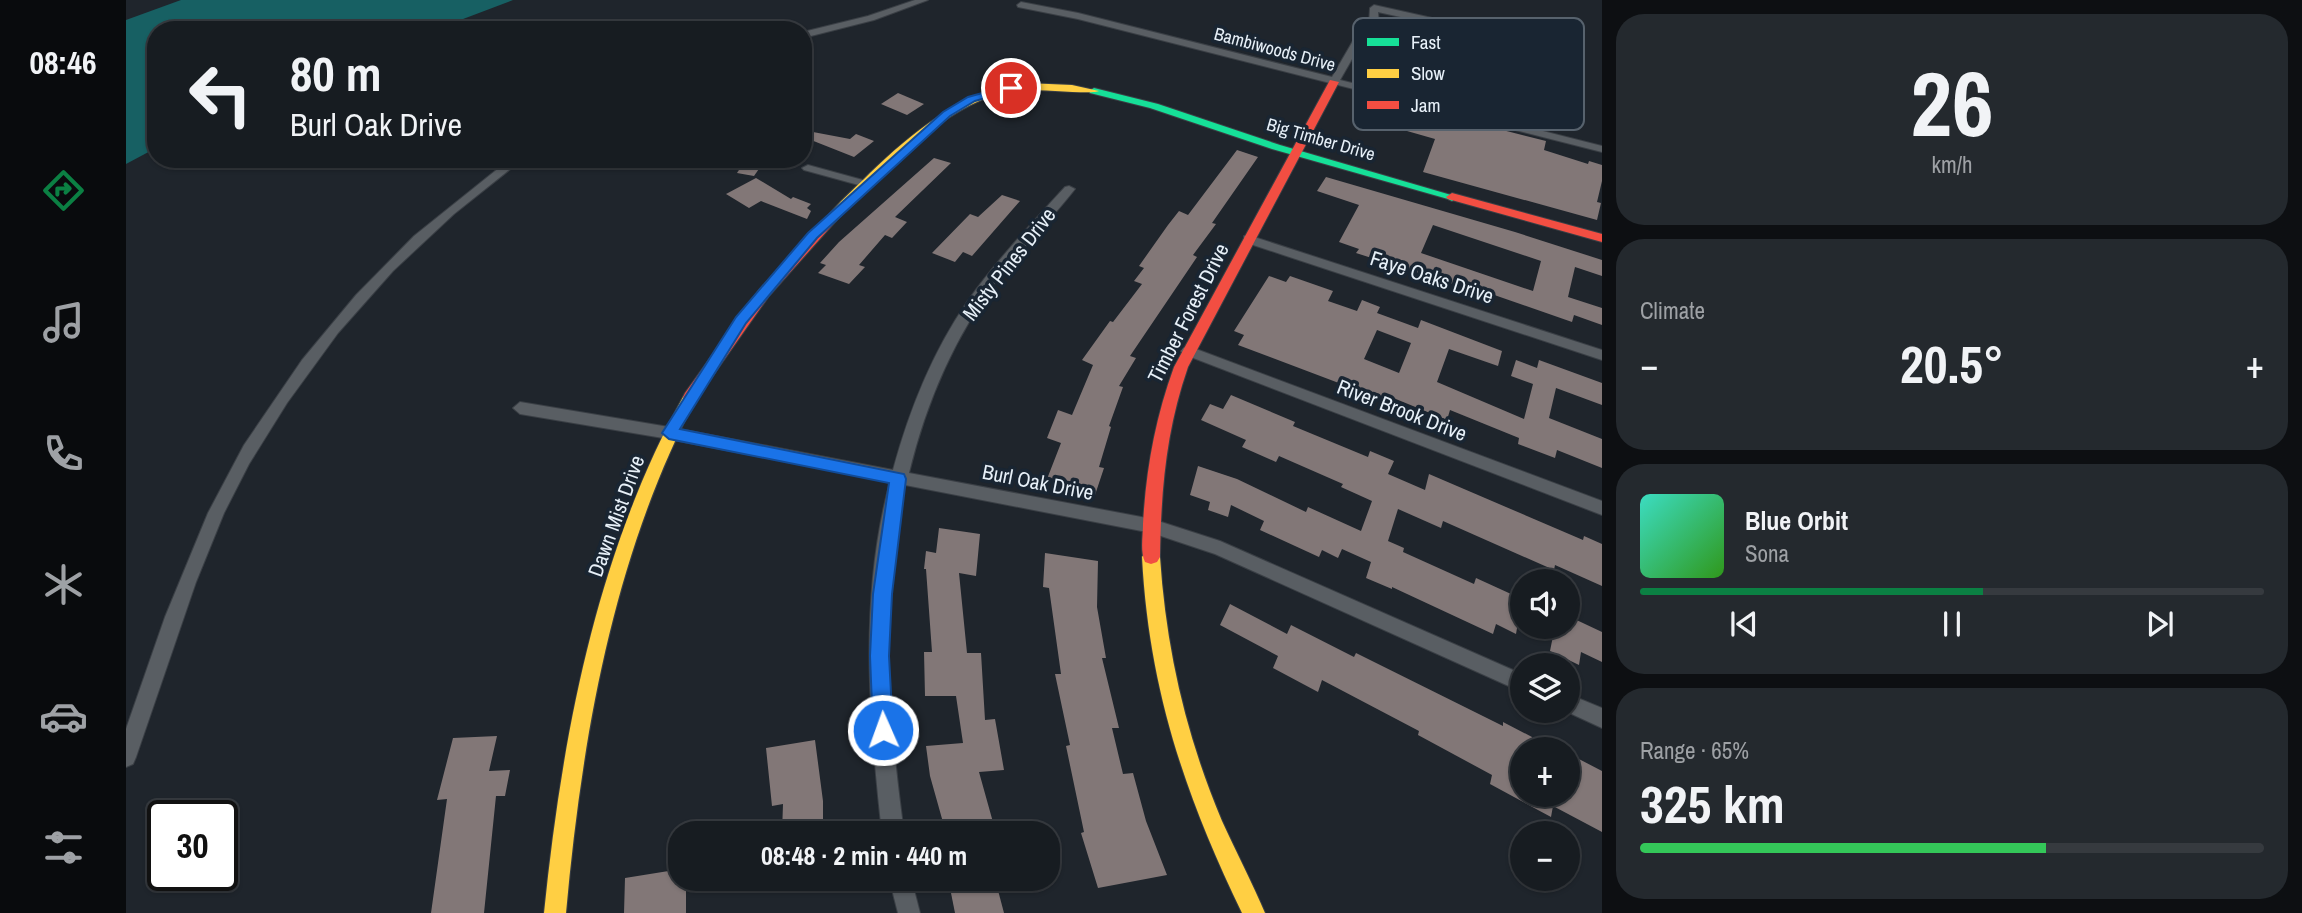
<!DOCTYPE html>
<meta charset="utf-8">
<style>
body{margin:0;font-family:"Archivo Narrow",sans-serif;background:#24292e;color:#f1f3f6;height:100vh;display:flex;flex-direction:column;font-size:26px;white-space:nowrap}
*{box-sizing:border-box;margin:0}
p{font-size:23px;color:#9ea1a5}
.icon{flex:none;width:38px;height:38px;fill:none;stroke:currentColor;stroke-width:2;stroke-linecap:round;stroke-linejoin:round}
.map{position:relative;flex:1;overflow:hidden}
.side{display:flex;flex-direction:column;gap:14px;padding:14px;background:#0d0f12;width:700px}
.side>*{flex:none}
.banner{position:absolute;left:21px;top:21px;width:665px;height:147px;border-radius:28px;box-shadow:0 2px 5px #0004,0 0 0 2px #363a3f;background:#171c21;color:#f1f3f6;overflow:hidden}
.fabs{position:absolute;left:1384px;top:569px;display:grid;gap:14px}
.fabs a{display:grid;place-items:center;width:70px;height:70px;border-radius:50%;background:#171c21;box-shadow:0 2px 5px #0004,0 0 0 2px #363a3f;font-size:35px}
.speed{position:absolute;left:21px;top:800px;display:flex;gap:14px;font-size:35px;font-weight:700;text-align:center}
.speed>*{display:grid;place-content:center;width:91px;height:91px;border-radius:50%;background:#171c21;box-shadow:0 2px 5px #0004,0 0 0 2px #363a3f;line-height:1}
.speed .limit{border:4px solid #111;border-radius:10px;background:#fff;color:#111}
.pin{position:absolute;display:grid;place-items:center;width:60px;height:60px;color:#fff;margin:-30px;border:4px solid #fff;border-radius:50%;box-shadow:0 2px 7px #0007}
.me{position:absolute;width:77px;margin:-38px;rotate:358deg;stroke-linejoin:round;filter:drop-shadow(0 0 5px #0008)}
.turn{display:flex;align-items:center;gap:24px;height:147px;padding:0 28px;font-size:32px}
.turn .icon{width:91px;height:91px;stroke-width:2.5}
.turn b{display:block;font-size:49px;line-height:60px}
.big{font-size:52px;font-weight:700;line-height:1.1}
.side .widget{flex:1;display:flex;flex-direction:column;justify-content:center;gap:10px;min-width:0;padding:0 24px;border-radius:28px;background:#24292e}
.side .dial{align-items:center;gap:0}
.dial b{font-size:91px;line-height:1}
.song{display:flex;align-items:center;gap:21px}
.cover{width:84px;height:84px;border-radius:10px;background:linear-gradient(135deg,hsl(170 70% 55%),hsl(110 70% 35%))}
.played{height:7px;border-radius:4px;background:linear-gradient(90deg,#0b8043 55%,#363a3f 55%)}
.keys{display:flex;justify-content:space-around;direction:ltr}
.heat{display:flex;justify-content:space-between;align-items:center;font-size:38px;direction:ltr}
.charge{height:10px;border-radius:5px;background:linear-gradient(90deg,#34c759 65%,#363a3f 0)}
.trip{position:absolute;left:542px;top:821px;width:392px;height:70px;border-radius:28px;background:#171c21;box-shadow:0 2px 5px #0004,0 0 0 2px #363a3f;font-weight:700;line-height:70px;text-align:center}
main{display:flex;flex:1;min-height:0}
.tab-bar{display:flex;flex-direction:column;width:126px;justify-content:space-around;align-items:center;background:#090b0d;color:#9ea1a5}
.tab-bar .icon{width:49px;height:49px}
.tab-bar .active{color:#0b8043}
.tab-bar b{font-size:32px;color:#f1f3f6}
.map>svg:first-child{display:block}
.water{fill:#176063}
.building{fill:#827777;fill-rule:evenodd}
.lines{fill:none;stroke-linecap:round;stroke-linejoin:round}
.street-casing{stroke:#3a3f45;stroke-width:2}
.fast-casing{stroke:#3a3f45;stroke-width:2}
.slow-casing{stroke:#3a3f45;stroke-width:2}
.jam-casing{stroke:#3a3f45;stroke-width:2}
.street{fill:#595e63;fill-rule:evenodd}
.fast{fill:#16e098;fill-rule:evenodd}
.slow{fill:#ffcf43;fill-rule:evenodd}
.jam{fill:#f24e42;fill-rule:evenodd}
.route{fill:#1a73e8;stroke:#114b97;stroke-width:2}
.labels{text-anchor:middle;dominant-baseline:central;stroke-width:7;stroke-linejoin:round;paint-order:stroke}
.far-street-label{font-size:18px;fill:#e7f0f8;stroke:#192532}
.street-label{font-size:21px;fill:#e7f0f8;stroke:#192532}
.key{fill:#192532;stroke:#57626d;stroke-width:2}
.key-label{font-size:19px;fill:#e7f0f8}
</style>
<main>
<nav class="tab-bar">
<b>08:46</b>
<svg class="icon active" aria-label="directions" viewBox="0 0 24 24"><path d="M12 3l9 9-9 9-9-9zM9 14v-3h6M13 9l2 2-2 2"/></svg>
<svg class="icon" aria-label="music" viewBox="0 0 24 24"><path d="M9 18V5l10-2v13"/><circle cx="6" cy="18" r="3"/><circle cx="16" cy="16" r="3"/></svg>
<svg class="icon" aria-label="phone" viewBox="0 0 24 24"><path d="M5 4h4l2 5-3 2q2 4 5 5l2-3 5 2v4C11 20 4 13 5 4z"/></svg>
<svg class="icon" aria-label="climate" viewBox="0 0 24 24"><path d="M12 3v18M4 7l16 10M4 17L20 7"/></svg>
<svg class="icon" aria-label="car" viewBox="0 0 24 24"><path d="M5 17H2v-5l4-1 3-4h7l3 4 3 1v5h-3M9 17h6M6 11h13"/><circle cx="7" cy="17" r="2"/><circle cx="17" cy="17" r="2"/></svg>
<svg class="icon" aria-label="filters" viewBox="0 0 24 24"><path d="M4 7h16M4 17h16"/><circle cx="9" cy="7" r="2"/><circle cx="15" cy="17" r="2"/></svg>
</nav>
<div class="map">
<svg width="1476" height="913" viewBox="0 0 1476 913">
<rect width="100%" height="100%" fill="#1f252c"/>
<!-- water -->
<path class="water" d="M 55,0 L 387,0 L 308,30 L 30,30 L 30,148 L 0,164 L 0,20 Z"/>
<!-- building -->
<g class="building">
<path d="M 1329,84 L 1404,106 L 1405,103 L 1429,109 L 1423,130 L 1319,104 Z"/>
<path d="M 772,93 L 798,104 L 781,115 L 755,104 Z"/>
<path d="M 1314,114 L 1420,141 L 1418,150 L 1462,164 L 1463,161 L 1476,165 L 1476,181 L 1471,202 L 1475,203 L 1471,220 L 1297,172 L 1309,139 L 1281,131 L 1289,117 L 1309,122 Z"/>
<path d="M 687,132 L 724,139 L 730,134 L 748,141 L 728,157 L 685,140 Z"/>
<path d="M 1111,150 L 1132,157 L 1086,223 L 1090,224 L 1067,255 L 1071,257 L 1004,356 L 1010,358 L 993,386 L 997,387 L 983,426 L 985,427 L 973,467 L 978,468 L 969,495 L 921,479 L 935,443 L 921,438 L 932,410 L 946,415 L 967,365 L 956,360 L 984,321 L 987,322 L 1016,284 L 1008,281 L 1018,268 L 1013,266 L 1042,225 L 1053,211 L 1062,215 Z"/>
<path d="M 808,158 L 825,163 L 769,217 L 781,222 L 766,238 L 759,235 L 733,265 L 739,267 L 723,284 L 692,273 L 700,265 L 694,263 L 713,242 Z"/>
<path d="M 620,159 L 640,159 L 628,176 L 611,173 Z"/>
<path d="M 1200,177 L 1389,232 L 1476,260 L 1476,276 L 1449,267 L 1442,297 L 1476,308 L 1476,325 L 1448,315 L 1446,322 L 1328,281 L 1327,284 L 1230,253 L 1233,249 L 1213,242 L 1233,205 L 1191,191 ZM 1307,225 L 1415,261 L 1407,291 L 1295,253 Z"/>
<path d="M 630,178 L 665,199 L 667,197 L 685,204 L 681,208 L 685,211 L 681,219 L 635,201 L 623,208 L 600,194 Z"/>
<path d="M 876,195 L 894,201 L 846,256 L 837,252 L 829,262 L 806,253 L 844,214 L 852,217 Z"/>
<path d="M 1143,276 L 1160,282 L 1164,276 L 1207,291 L 1202,301 L 1231,311 L 1236,300 L 1254,307 L 1251,313 L 1292,328 L 1295,320 L 1376,351 L 1372,366 L 1323,349 L 1311,382 L 1398,419 L 1407,384 L 1385,376 L 1390,360 L 1411,368 L 1413,360 L 1476,383 L 1476,405 L 1430,388 L 1423,418 L 1476,439 L 1476,468 L 1431,450 L 1429,458 L 1392,444 L 1393,438 L 1324,410 L 1321,420 L 1265,397 L 1263,402 L 1112,345 L 1118,335 L 1108,331 ZM 1251,330 L 1285,343 L 1273,373 L 1238,359 Z"/>
<path d="M 1105,395 L 1169,422 L 1167,426 L 1242,457 L 1244,451 L 1268,461 L 1262,474 L 1299,490 L 1303,474 L 1457,540 L 1458,536 L 1476,544 L 1476,586 L 1429,565 L 1428,570 L 1317,521 L 1315,528 L 1272,509 L 1262,541 L 1278,548 L 1277,552 L 1348,584 L 1350,578 L 1396,599 L 1390,634 L 1370,624 L 1367,634 L 1266,587 L 1266,589 L 1240,578 L 1245,562 L 1216,549 L 1212,558 L 1196,550 L 1193,557 L 1134,530 L 1138,521 L 1105,505 L 1102,517 L 1082,510 L 1084,502 L 1064,495 L 1072,466 L 1111,479 L 1180,512 L 1182,507 L 1235,531 L 1246,501 L 1215,487 L 1217,484 L 1153,456 L 1150,462 L 1116,447 L 1120,440 L 1075,420 L 1084,404 L 1097,409 Z"/>
<path d="M 813,528 L 854,534 L 850,576 L 833,573 L 841,653 L 855,653 L 859,720 L 869,719 L 878,770 L 853,772 L 870,833 L 820,833 L 804,776 L 800,746 L 837,743 L 830,696 L 799,696 L 798,652 L 806,652 L 800,569 L 798,569 L 800,551 L 810,553 Z"/>
<path d="M 919,553 L 972,561 L 971,607 L 980,658 L 976,658 L 993,728 L 986,728 L 997,774 L 1007,773 L 1020,821 L 1041,875 L 972,888 L 955,833 L 958,832 L 940,746 L 944,745 L 929,674 L 935,674 L 923,588 L 917,587 Z"/>
<path d="M 1104,604 L 1161,634 L 1165,625 L 1228,657 L 1230,653 L 1377,726 L 1377,722 L 1406,737 L 1404,749 L 1396,749 L 1396,794 L 1445,794 L 1451,758 L 1476,771 L 1476,832 L 1427,806 L 1425,817 L 1364,784 L 1366,775 L 1292,735 L 1293,731 L 1196,680 L 1192,692 L 1147,668 L 1152,656 L 1094,625 Z"/>
<path d="M 1442,616 L 1476,632 L 1476,662 L 1455,652 L 1453,665 L 1424,651 L 1429,626 L 1442,626 Z"/>
<path d="M 371,736 L 363,771 L 384,770 L 379,796 L 370,796 L 358,913 L 305,913 L 321,799 L 311,800 L 327,738 Z"/>
<path d="M 689,740 L 697,801 L 697,833 L 656,833 L 657,804 L 646,806 L 640,748 Z"/>
<path d="M 555,869 L 555,878 L 560,878 L 560,913 L 498,913 L 499,878 Z"/>
<path d="M 869,879 L 878,913 L 829,913 L 824,888 Z"/>
</g>
<g class="lines">
<!-- street casing -->
<g class="street-casing">
<g id="street">
<path d="M 789,0 L 802,0 L 748,20 L 677,38 L 677,32 L 742,16 Z"/>
<path d="M 895,2 L 952,13 L 1206,77 L 1231,34 L 1243,24 L 1244,8 L 1248,5 L 1400,39 L 1400,43 L 1397,44 L 1252,12 L 1253,25 L 1238,38 L 1214,80 L 1476,146 L 1476,152 L 952,19 L 892,7 L 891,5 Z"/>
<path d="M 890,68 L 896,68 L 907,86 L 906,88 L 898,88 L 888,70 Z"/>
<path d="M 384,159 L 397,159 L 328,214 L 267,271 L 212,333 L 161,403 L 123,464 L 98,513 L 70,582 L 10,757 L 7,764 L 0,767 L 0,729 L 39,617 L 82,513 L 118,445 L 176,360 L 230,295 L 288,236 Z"/>
<path d="M 682,165 L 744,182 L 746,184 L 740,187 L 678,170 L 676,168 Z"/>
<path d="M 943,186 L 949,189 C 925,220 896,248 872,279 C 828,337 800,403 783,473 L 1026,519 L 1094,541 L 1396,674 L 1396,692 L 1089,554 L 1026,533 L 779,485 C 751,596 763,721 778,833 L 756,833 C 743,718 733,595 764,482 L 543,439 L 394,414 L 387,408 L 394,402 L 543,427 L 767,470 C 783,411 806,353 841,302 C 870,261 905,224 939,187 Z"/>
<path d="M 1122,235 L 1476,350 L 1476,360 L 1118,242 L 1118,236 Z"/>
<path d="M 1062,346 L 1476,501 L 1476,515 L 1057,354 L 1055,351 L 1057,348 Z"/>
<path d="M 1442,694 L 1476,708 L 1476,728 L 1437,710 L 1442,710 Z"/>
<path d="M 763,878 L 785,878 L 794,913 L 772,913 Z"/>
</g>
</g>
<!-- fast casing -->
<g class="fast-casing">
<path id="fast" d="M 968,88 L 1032,104 L 1154,145 L 1332,197 L 1326,201 L 1322,199 L 1146,149 L 1024,108 L 964,93 L 963,91 Z"/>
</g>
<!-- slow casing -->
<g class="slow-casing">
<g id="slow">
<path d="M 899,83 L 946,85 L 973,91 C 967,95 905,88 889,90 C 818,102 756,173 709,222 L 705,223 L 699,219 C 712,203 729,188 744,173 C 788,131 836,91 899,83 Z"/>
<path d="M 564,392 L 571,397 C 487,555 456,737 440,913 L 418,913 C 436,737 470,554 557,397 Z"/>
<path d="M 1025,550 L 1031,552 L 1034,557 C 1040,649 1060,736 1096,821 C 1110,852 1126,882 1139,913 L 1116,913 C 1059,795 1023,689 1016,557 L 1019,552 Z"/>
</g>
</g>
<!-- jam casing -->
<g class="jam-casing">
<g id="jam">
<path d="M 1204,80 L 1213,82 L 1062,367 C 1040,430 1035,491 1034,557 L 1031,562 L 1025,564 L 1019,562 C 1014,552 1017,536 1017,524 C 1020,470 1029,419 1048,367 Z"/>
<path d="M 1326,193 L 1476,234 L 1476,242 L 1322,199 L 1320,197 Z"/>
<path d="M 705,215 L 711,219 L 709,222 L 643,296 L 569,401 L 559,401 L 557,397 L 559,393 L 633,290 L 701,216 Z"/>
</g>
</g>
<!-- street -->
<use href="#street" class="street"/>
<!-- fast -->
<use href="#fast" class="fast"/>
<!-- slow -->
<use href="#slow" class="slow"/>
<!-- jam -->
<use href="#jam" class="jam"/>
</g>
<!-- route -->
<path class="route" d="M 885,85 L 889,86 L 889,90 L 849,101 L 824,116 L 691,238 L 620,323 L 554,429 L 778,474 L 780,479 L 766,594 L 763,656 L 767,730 L 764,737 L 757,740 L 750,737 L 747,730 L 744,656 L 747,594 L 763,483 L 543,439 L 536,433 L 610,317 L 682,233 L 817,112 L 842,97 Z"/>
<g class="labels">
<!-- far-street labels -->
<g class="far-street-label">
<text transform="translate(1149 49) rotate(15)">Bambiwoods Drive</text>
<text transform="translate(1195 139) rotate(16)">Big Timber Drive</text>
</g>
<!-- street labels -->
<g class="street-label">
<text transform="translate(883 264) rotate(-52)">Misty Pines Drive</text>
<text transform="translate(1306 277) rotate(18)">Faye Oaks Drive</text>
<text transform="translate(1062 313) rotate(-63)">Timber Forest Drive</text>
<text transform="translate(1276 410) rotate(21)">River Brook Drive</text>
<text transform="translate(912 482) rotate(11)">Burl Oak Drive</text>
<text transform="translate(490 516) rotate(-70)">Dawn Mist Drive</text>
</g>
</g>
<!-- legend -->
<rect x="1227" y="18" width="231" height="112" rx="10" class="key"/>
<rect x="1241" y="38" width="32" height="8" fill="#16e098"/>
<rect x="1241" y="69" width="32" height="9" fill="#ffcf43"/>
<rect x="1241" y="101" width="32" height="8" fill="#f24e42"/>
<g class="key-label">
<text x="1285" y="49">Fast</text>
<text x="1285" y="80">Slow</text>
<text x="1285" y="112">Jam</text>
</g>
</svg>
<div class="fabs">
<a><svg class="icon" aria-label="sound" viewBox="0 0 24 24"><path d="M4 9h4l5-4v14l-5-4H4zM17 9q2 3 0 6"/></svg></a>
<a><svg class="icon" aria-label="layers" viewBox="0 0 24 24"><path d="M12 4l9 5-9 5-9-5zM3 14l9 5 9-5"/></svg></a>
<a>+</a>
<a>−</a>
</div>
<div class="speed"><div class="limit">30</div></div>
<div class="pin" style="left:885px;top:88px;background:#d93025"><svg class="icon" aria-label="arrive" viewBox="0 0 24 24"><path d="M6 21V4h12l-3 4 3 4H6"/></svg></div>
<svg class="me" style="left:757px;top:730px" viewBox="-20 -20 40 40"><circle r="17" fill="#1a73e8" stroke="#fff" stroke-width="3"/><path d="M0-11L8 9 0 5-8 9z" fill="#fff"/></svg>
<div class="trip">08:48 · 2 min · 440 m</div>
<div class="banner">
<div class="turn"><svg class="icon" aria-label="left" viewBox="0 0 24 24"><path d="M17 20v-9H6M10 6l-5 5 5 5"/></svg><div><b>80 m</b>Burl Oak Drive</div></div>
</div>
</div>
<section class="side">
<div class="widget dial"><b>26</b><p>km/h</p></div>
<div class="widget"><p>Climate</p>
<div class="heat"><a>−</a><b class="big">20.5°</b><a>+</a></div>
</div>
<div class="widget">
<div class="song"><i class="cover"></i><div><b>Blue Orbit</b><p>Sona</p></div></div>
<div class="played"></div>
<div class="keys"><svg class="icon" aria-label="previous" viewBox="0 0 24 24"><path d="M18 5L8 12l10 7zM5 5v14"/></svg><svg class="icon" aria-label="pause" viewBox="0 0 24 24"><path d="M8 5v14M16 5v14"/></svg><svg class="icon" aria-label="next" viewBox="0 0 24 24"><path d="M6 5l10 7-10 7zM19 5v14"/></svg></div>
</div>
<div class="widget"><p>Range · 65%</p><b class="big">325 km</b><div class="charge"></div></div>
</section>
</main>
